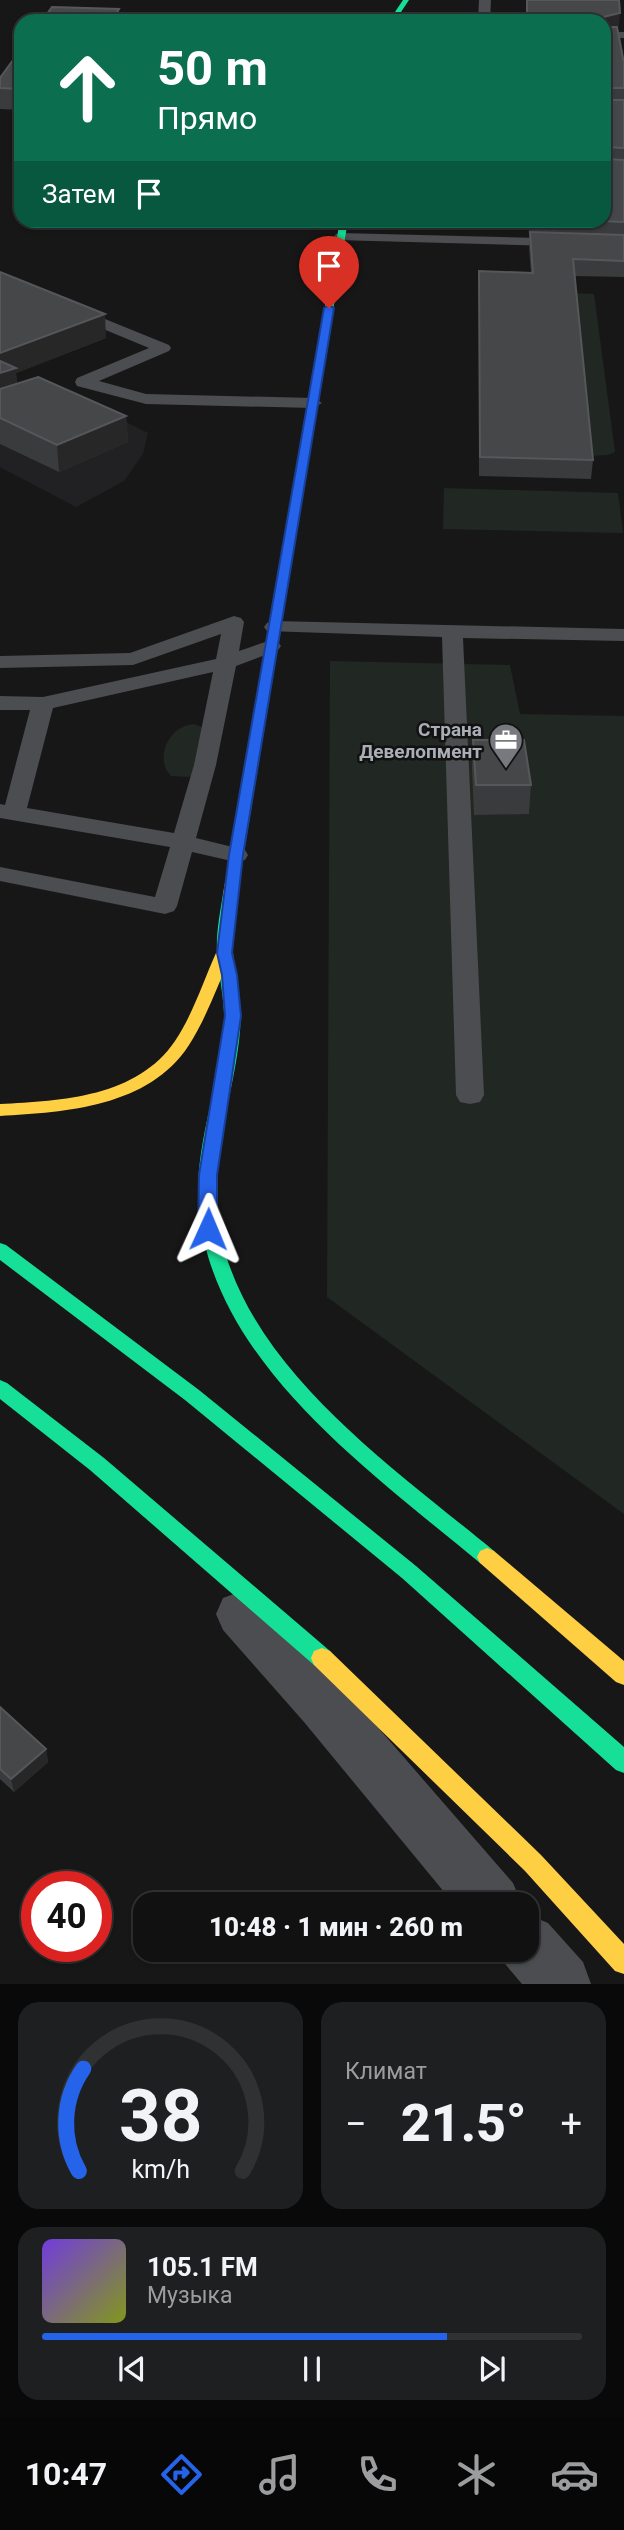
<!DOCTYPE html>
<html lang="ru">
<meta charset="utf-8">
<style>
body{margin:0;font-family:Roboto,sans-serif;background:#1e1f20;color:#f1f3f6;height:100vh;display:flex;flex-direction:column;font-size:26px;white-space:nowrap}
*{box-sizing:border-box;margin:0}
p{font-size:23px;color:#9c9d9f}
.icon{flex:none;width:38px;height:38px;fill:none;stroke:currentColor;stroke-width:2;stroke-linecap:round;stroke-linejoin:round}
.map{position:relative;height:1984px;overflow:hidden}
.sheet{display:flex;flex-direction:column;gap:18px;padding:18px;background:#09090a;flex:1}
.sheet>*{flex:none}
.guide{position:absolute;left:14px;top:14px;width:597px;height:214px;border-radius:21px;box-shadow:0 2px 5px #0004,0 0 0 2px #303132;background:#0b6e4f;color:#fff;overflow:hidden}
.speed{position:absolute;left:21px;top:1871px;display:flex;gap:14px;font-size:35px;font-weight:700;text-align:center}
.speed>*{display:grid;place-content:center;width:91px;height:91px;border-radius:50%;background:#111112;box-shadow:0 2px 5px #0004,0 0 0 2px #303132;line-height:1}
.speed .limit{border:10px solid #d22;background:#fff;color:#111}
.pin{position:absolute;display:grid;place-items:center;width:60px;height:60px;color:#fff;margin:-72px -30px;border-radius:50% 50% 50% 0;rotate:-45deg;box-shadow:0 0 7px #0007}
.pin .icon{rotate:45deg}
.me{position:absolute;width:77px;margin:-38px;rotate:1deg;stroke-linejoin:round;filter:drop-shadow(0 0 5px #0008)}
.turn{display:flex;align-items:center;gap:24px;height:147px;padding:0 28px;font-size:32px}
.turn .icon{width:91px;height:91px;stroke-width:2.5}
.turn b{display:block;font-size:49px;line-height:60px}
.then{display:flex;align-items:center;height:66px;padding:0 28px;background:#0003;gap:14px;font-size:26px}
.big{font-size:52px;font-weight:800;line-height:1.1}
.sheet .widget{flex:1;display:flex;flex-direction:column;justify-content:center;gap:10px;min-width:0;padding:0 24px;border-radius:21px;background:#1e1f20}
.sheet .dial{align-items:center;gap:0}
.dial svg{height:182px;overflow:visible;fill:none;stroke:#303132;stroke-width:7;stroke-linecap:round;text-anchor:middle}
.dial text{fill:#f1f3f6;stroke:none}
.song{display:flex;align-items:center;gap:21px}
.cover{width:84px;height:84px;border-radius:10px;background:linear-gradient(135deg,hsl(260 70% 55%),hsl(70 70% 35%))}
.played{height:7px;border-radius:4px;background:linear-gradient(90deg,#2563eb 75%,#303132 75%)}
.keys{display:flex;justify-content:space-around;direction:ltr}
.heat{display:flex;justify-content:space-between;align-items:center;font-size:38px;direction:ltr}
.sheet .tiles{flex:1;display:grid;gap:18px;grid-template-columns:1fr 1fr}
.widget:last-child{grid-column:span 2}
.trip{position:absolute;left:133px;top:1892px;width:406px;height:70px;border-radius:21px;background:#111112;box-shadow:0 2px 5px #0004,0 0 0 2px #303132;font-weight:800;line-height:70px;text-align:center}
.tabs{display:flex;height:112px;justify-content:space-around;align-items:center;background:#070707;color:#9c9d9f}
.tabs .icon{width:49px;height:49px}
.tabs .on{color:#2563eb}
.tabs b{font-size:32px;color:#f1f3f6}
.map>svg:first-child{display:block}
.built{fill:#212123}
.green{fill:#212722}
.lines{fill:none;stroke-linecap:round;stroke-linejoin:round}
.lane{fill:#4c4d50;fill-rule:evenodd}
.street{fill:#4c4d50;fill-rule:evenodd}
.fast{fill:#16e098;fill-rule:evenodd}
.slow{fill:#ffcf43;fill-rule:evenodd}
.wall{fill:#393b3c}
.shaded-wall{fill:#272728}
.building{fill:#464749;stroke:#55575a;stroke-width:2}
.route{fill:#2563eb;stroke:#184099;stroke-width:2}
.labels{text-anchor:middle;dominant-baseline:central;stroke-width:5;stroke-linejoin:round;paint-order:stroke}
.poi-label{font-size:19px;font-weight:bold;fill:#aaaeb6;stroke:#121213;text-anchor:end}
</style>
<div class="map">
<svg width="624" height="1984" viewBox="0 0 624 1984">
<rect width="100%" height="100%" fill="#171718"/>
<!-- built -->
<path class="built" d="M 88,403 L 148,433 L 143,454 L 124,481 L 76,507 L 0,467 L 0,417 Z"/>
<!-- green -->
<g class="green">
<path d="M 573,293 L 594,294 L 615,452 L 608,455 L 589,456 L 479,476 L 479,408 L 584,411 Z"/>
<path d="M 444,488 L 618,493 L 623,533 L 443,529 Z"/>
<path d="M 330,661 L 510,665 L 520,714 L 624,716 L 624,1514 L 327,1297 Z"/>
<path d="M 194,724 L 204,728 L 199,772 L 189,777 L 171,776 C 154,759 168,726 194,724 Z"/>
</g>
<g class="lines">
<!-- lane -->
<g class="lane">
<path d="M 479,0 L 491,0 L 490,21 L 478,21 Z"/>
<rect x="604" y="32" width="20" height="6"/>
<path d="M 341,233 L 624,240 L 624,248 L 336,240 L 334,237 L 336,234 Z"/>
<path d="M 73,306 L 169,345 L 171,348 L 169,351 L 99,381 L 146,394 L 313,398 L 322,403 L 313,408 L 146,404 L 77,386 L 75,382 L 77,378 L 149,348 L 67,314 L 65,311 L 67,308 Z"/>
<path d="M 234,616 L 241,618 L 244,622 L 239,651 L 271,640 L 278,642 L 281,646 L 278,650 L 236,666 L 216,765 L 196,838 L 245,850 L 248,855 L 245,860 L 236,862 L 192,852 L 177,906 L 174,911 L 165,914 L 0,881 L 0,867 L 155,897 L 170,847 L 0,818 L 0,804 L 5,805 L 30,710 L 0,710 L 0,696 L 43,697 L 216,659 L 221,634 L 133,665 L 0,668 L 0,656 L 130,653 ZM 213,672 L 194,765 L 174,833 L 27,808 L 53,708 Z"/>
<path d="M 274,621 L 624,629 L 624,641 L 463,638 L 484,1095 L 480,1102 L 470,1104 L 460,1102 L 456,1095 L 442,637 L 267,631 L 264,627 L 267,623 Z"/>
</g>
<!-- street -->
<g class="street">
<path d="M 242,1591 L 261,1598 L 342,1686 L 513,1883 L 522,1904 L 454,1904 L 304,1722 L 223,1630 L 216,1614 L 223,1598 Z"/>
<path d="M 527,1914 L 548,1923 L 583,1962 L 591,1984 L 522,1984 L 506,1965 L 499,1950 L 527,1950 Z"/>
</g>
<!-- fast -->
<g class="fast">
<path d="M 403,0 L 409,0 L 395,21 L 389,21 Z"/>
<path d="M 340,220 L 348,220 L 275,664 L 269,668 L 263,664 Z"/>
<path d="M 230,890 L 237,894 C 235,913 231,933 233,952 C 234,979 242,1005 240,1031 C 235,1091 211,1150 217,1210 C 231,1357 389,1464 494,1551 L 497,1557 L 494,1563 L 487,1566 L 480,1563 C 371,1472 214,1363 199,1210 C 193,1150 218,1091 224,1032 C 226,1005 219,979 217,952 C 216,933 220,913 223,894 Z"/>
<path d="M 0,1243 L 6,1245 L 199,1390 L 416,1566 L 624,1747 L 624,1773 L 616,1770 L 402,1578 L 185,1400 L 0,1260 Z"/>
<path d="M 0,1380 L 7,1383 L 104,1458 L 330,1651 L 333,1658 L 330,1665 L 322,1668 L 314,1665 L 90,1470 L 0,1399 Z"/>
</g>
<!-- slow -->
<g class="slow">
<path d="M 269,660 L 275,664 L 237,894 L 230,898 L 223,894 L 263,664 Z"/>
<path d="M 224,948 L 232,953 C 218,984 207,1017 189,1045 C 149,1107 66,1112 0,1116 L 0,1104 C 62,1101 137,1097 175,1041 C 193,1014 203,982 216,953 Z"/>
<path d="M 487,1548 L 494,1551 L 624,1661 L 624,1685 L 616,1682 L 480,1563 L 477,1557 L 480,1551 Z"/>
<path d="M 322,1648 L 330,1651 L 541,1855 L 624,1944 L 624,1974 L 615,1971 L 525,1871 L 314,1665 L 311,1658 L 314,1651 Z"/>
</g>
</g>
<!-- wall -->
<g class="wall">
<path d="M 526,0 L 619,0 L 619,26 L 613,27 L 624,63 L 624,277 L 574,276 L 593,460 L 591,479 L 479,476 L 479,271 L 531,273 L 529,248 L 530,235 L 529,235 L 528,220 L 604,220 L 604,21 L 526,21 Z"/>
<path d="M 21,49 L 21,110 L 0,109 L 0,78 Z"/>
<path d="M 0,272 L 106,338 L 16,373 L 17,384 L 126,416 L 128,442 L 59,472 L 0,444 Z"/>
<path d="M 473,740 L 531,785 L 529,814 L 474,815 L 472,769 Z"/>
<path d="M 0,1707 L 46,1749 L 48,1762 L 14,1792 L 0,1779 Z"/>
</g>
<!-- shaded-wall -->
<g class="shaded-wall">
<path d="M 119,9 L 120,21 L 112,21 Z"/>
<path d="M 620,13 L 619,26 L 604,30 L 603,17 Z"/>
<path d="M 105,314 L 106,338 L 16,373 L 18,394 L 0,400 L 0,353 Z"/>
<path d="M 126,416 L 128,442 L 59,472 L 57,445 Z"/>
<path d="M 46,1749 L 48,1762 L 14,1792 L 11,1779 Z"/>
</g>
<!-- building -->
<g class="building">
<path d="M 527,0 L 619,0 L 620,13 L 603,17 L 603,21 L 527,21 Z"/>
<path d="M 52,7 L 119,9 L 112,21 L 42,21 Z"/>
<path d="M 604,26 L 605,27 L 617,27 L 624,63 L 624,88 L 604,88 Z"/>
<path d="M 21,49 L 21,89 L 0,88 L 0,78 Z"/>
<path d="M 604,100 L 624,100 L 624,148 L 604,147 Z"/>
<path d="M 604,159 L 624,160 L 624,222 L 576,220 L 604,220 Z"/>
<path d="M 530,232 L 624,235 L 624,261 L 573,259 L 593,460 L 480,457 L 479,271 L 533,273 Z"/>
<path d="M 0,272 L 105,314 L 0,353 Z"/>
<path d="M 0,361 L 16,368 L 0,373 Z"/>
<path d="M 38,377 L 126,416 L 57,445 L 0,418 L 0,389 Z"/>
<path d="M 473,740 L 524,740 L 531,785 L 476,785 Z"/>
<path d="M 0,1707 L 46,1749 L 11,1779 L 0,1769 Z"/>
</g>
<!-- route -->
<path class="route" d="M 329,305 L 334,308 L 243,855 L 232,953 L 237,975 L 241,1016 L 217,1175 L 217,1229 L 214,1234 L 201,1234 L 198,1229 L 199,1175 L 225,1016 L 222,975 L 217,953 L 229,855 L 324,308 Z"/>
<!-- icons -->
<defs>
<g id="office-pin" transform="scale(1.75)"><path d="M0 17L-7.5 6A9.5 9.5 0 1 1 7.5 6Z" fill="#77797f" stroke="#121213"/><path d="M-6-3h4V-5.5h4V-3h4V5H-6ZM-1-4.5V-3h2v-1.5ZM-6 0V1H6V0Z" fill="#fff"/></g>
</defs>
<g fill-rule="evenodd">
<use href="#office-pin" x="506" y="740"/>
</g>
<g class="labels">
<!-- poi labels -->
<g class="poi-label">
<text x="482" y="729">Страна<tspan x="482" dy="22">Девелопмент</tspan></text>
</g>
</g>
</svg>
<div class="speed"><div class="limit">40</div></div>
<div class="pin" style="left:329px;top:308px;background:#d93025"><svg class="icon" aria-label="arrive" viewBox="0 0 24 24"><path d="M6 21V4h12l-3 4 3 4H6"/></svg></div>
<svg class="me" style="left:208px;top:1229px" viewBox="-20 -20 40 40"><path d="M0-17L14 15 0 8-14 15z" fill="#2563eb" stroke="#fff" stroke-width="4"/></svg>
<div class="trip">10:48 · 1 мин · 260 m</div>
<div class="guide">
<div class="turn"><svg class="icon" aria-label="ahead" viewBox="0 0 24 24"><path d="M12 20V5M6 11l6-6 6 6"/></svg><div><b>50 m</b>Прямо</div></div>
<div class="then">Затем<svg class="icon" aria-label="arrive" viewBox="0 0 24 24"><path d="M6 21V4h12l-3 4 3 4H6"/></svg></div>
</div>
</div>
<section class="sheet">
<div class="tiles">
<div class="widget dial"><svg viewBox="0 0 100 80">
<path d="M14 69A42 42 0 1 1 86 69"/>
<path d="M14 69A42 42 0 0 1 16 24" stroke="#2563eb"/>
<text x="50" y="56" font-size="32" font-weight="700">38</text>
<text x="50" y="72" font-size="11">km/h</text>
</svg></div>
<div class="widget"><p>Климат</p>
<div class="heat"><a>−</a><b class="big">21.5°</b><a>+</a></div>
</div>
<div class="widget">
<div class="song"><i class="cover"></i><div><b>105.1 FM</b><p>Музыка</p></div></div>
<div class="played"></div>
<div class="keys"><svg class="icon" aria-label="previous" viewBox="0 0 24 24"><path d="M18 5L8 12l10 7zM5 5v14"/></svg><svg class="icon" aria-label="pause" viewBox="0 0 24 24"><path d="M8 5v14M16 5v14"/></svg><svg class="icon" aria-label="next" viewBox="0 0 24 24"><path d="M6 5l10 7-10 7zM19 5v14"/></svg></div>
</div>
</div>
</section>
<nav class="tabs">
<b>10:47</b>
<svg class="icon on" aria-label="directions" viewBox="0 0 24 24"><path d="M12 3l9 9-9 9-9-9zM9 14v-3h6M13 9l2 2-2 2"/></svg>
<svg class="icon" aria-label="music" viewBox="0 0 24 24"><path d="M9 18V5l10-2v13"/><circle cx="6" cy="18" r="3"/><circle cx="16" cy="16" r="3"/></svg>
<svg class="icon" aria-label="phone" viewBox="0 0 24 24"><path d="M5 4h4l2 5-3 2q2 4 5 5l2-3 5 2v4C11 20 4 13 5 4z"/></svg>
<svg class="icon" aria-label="climate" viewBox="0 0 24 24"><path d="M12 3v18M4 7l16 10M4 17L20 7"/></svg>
<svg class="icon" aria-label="car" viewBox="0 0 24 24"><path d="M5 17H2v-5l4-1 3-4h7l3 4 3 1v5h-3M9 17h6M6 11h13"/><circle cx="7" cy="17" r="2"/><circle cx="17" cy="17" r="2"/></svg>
</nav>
